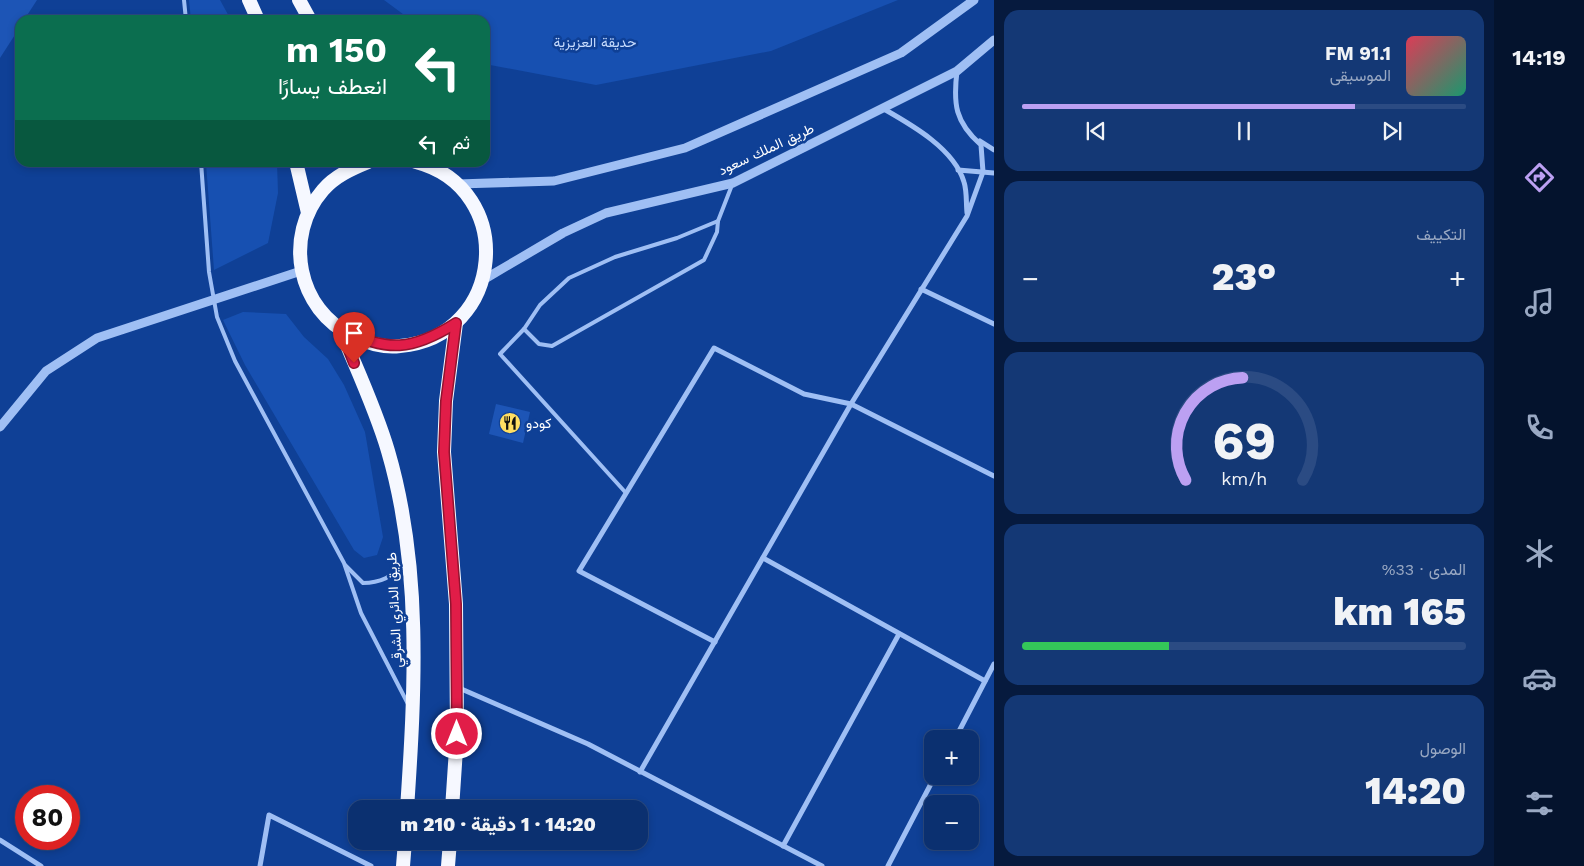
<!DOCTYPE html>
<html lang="ar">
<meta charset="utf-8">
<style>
body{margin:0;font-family:"Work Sans",Vazirmatn,sans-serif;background:#143875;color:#f1f3f6;direction:rtl;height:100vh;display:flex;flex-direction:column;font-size:19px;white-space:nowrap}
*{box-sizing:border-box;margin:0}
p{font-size:16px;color:#9aa9c3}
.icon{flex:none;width:28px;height:28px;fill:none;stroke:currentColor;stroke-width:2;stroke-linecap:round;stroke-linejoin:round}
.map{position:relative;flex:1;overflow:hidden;direction:ltr}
.details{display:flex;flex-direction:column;gap:10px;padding:10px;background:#061a3e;width:500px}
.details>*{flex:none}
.top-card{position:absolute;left:15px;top:15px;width:475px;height:152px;border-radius:15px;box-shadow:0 2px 8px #0003,0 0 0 1px #2b4b83;direction:rtl;background:#0b6e4f;color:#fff;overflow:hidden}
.controls{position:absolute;left:924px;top:730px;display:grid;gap:10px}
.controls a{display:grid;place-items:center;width:55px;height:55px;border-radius:10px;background:#0b3070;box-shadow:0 2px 8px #0003,0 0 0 1px #2b4b83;font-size:25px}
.speed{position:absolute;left:15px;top:785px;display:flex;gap:10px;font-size:25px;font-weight:700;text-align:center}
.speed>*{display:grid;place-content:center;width:65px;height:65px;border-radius:50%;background:#0b3070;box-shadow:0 2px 8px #0003,0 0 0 1px #2b4b83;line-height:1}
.speed .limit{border:8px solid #d22;background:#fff;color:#111}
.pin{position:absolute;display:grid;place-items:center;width:42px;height:42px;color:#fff;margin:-51px -21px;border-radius:50% 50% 50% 0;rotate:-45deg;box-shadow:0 0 5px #0007}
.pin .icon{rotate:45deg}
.me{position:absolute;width:55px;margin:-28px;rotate:0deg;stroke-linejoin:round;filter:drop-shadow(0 0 4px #0008)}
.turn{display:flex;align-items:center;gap:18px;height:105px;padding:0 20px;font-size:22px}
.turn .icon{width:65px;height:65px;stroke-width:2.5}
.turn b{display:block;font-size:35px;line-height:42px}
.then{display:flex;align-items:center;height:48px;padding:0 20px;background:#0003;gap:10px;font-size:19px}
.big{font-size:38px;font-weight:800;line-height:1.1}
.details .card{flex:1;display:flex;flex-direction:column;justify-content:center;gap:8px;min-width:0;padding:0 18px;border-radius:15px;background:#143875}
.details .dial{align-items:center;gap:0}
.dial svg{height:130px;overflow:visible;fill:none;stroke:#2b4b83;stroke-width:7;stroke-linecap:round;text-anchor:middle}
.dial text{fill:#f1f3f6;stroke:none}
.song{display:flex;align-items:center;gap:15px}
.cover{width:60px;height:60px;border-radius:8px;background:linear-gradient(135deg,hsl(350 70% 55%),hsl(160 70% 35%))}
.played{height:5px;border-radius:2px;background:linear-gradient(90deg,#bca0f2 75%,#2b4b83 75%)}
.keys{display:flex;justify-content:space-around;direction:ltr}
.heat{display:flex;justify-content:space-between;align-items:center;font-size:28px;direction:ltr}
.charge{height:8px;border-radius:4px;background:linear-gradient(90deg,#34c759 33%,#2b4b83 0)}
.trip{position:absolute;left:348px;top:800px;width:300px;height:50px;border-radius:15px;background:#0b3070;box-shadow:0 2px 8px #0003,0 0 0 1px #2b4b83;font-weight:800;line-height:50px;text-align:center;direction:rtl}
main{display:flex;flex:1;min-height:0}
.menu{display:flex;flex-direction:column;width:90px;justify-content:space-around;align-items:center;background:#04132d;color:#9aa9c3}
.menu .icon{width:35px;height:35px}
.menu .active{color:#bca0f2}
.menu b{font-size:22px;color:#f1f3f6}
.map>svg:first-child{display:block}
.green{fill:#1750b1}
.building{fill:#1d55b6}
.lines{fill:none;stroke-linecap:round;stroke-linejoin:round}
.service{stroke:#9fbff4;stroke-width:4}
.minor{stroke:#9fbff4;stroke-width:5}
.tertiary{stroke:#9fbff4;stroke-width:9}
.trunk{stroke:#f6f8ff;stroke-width:14}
.route-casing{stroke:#92132f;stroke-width:12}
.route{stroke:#e11d48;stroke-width:9}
.labels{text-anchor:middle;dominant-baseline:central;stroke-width:5;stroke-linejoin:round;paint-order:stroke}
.park-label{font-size:14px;fill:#c7dcfe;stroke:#0f4096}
.street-label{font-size:14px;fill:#fff;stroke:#0f4096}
.poi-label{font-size:14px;fill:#fff;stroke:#0f4096;text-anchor:start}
</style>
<main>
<nav class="menu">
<b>14:19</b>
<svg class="icon active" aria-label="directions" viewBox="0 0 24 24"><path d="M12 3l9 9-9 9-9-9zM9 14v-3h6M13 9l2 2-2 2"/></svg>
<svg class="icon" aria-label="music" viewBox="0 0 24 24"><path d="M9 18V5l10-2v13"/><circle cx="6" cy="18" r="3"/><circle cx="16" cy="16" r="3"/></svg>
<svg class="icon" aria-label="phone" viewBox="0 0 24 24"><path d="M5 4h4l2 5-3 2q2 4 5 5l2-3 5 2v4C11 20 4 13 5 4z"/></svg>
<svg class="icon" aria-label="climate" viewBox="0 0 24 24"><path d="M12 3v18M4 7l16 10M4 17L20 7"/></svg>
<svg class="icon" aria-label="car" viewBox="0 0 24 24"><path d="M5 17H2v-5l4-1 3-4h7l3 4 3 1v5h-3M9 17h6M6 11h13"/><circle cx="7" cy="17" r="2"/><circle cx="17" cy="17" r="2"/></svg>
<svg class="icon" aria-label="filters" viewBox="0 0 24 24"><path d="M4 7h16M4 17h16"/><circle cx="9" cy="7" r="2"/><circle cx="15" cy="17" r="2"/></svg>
</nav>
<section class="details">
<div class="card">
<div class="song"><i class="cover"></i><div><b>91.1 FM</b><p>الموسيقى</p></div></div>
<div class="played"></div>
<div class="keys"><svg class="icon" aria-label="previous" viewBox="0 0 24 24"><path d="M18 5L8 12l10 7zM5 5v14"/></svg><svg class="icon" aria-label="pause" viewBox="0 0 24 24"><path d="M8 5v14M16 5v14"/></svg><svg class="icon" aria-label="next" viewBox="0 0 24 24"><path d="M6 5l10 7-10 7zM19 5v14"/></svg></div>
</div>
<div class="card"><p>التكييف</p>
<div class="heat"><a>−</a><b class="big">23°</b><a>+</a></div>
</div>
<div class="card dial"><svg viewBox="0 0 100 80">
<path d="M14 69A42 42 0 1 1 86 69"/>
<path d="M14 69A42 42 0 0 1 49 6" stroke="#bca0f2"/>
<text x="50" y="56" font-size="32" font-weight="700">69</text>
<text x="50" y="72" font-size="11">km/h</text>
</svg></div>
<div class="card"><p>المدى · 33%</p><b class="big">165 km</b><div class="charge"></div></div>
<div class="card"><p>الوصول</p><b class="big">14:20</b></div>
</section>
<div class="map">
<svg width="994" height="866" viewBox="0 0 994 866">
<rect width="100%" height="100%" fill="#0f4096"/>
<!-- green -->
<g class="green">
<path d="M 189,0 L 220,0 L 231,20 L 191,20 Z"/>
<path d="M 384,0 L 898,0 L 771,51 L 596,85 L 485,64 L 485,20 L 411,20 Z"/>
<path d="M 206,163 L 277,163 L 278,193 L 268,243 L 214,270 Z"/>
<path d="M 243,312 L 286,314 L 304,337 L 328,359 L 344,385 L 365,432 L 383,537 L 377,555 L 364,558 L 354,550 L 245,365 L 223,320 Z"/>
</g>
<!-- building -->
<g class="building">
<path d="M 0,0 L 37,0 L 24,20 L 20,20 L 20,27 L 0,58 Z"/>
<path d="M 496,404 L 530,412 L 523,443 L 489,434 Z"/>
</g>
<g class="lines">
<!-- service -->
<g class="service">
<path d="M 184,0 L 186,20"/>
<path d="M 201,162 L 209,272 L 217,317 L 235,361 L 344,563 L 361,613 L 408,704"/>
<path d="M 524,329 L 539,344 L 552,346 L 704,260 L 717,232 L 718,221 L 732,185"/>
<path d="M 626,493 L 500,354 L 524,329 L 540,305 L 569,278 L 615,257 L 677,238 L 718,221"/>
<path d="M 345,565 L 363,583 C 380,583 392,577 404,564"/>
</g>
<!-- minor -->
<g class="minor">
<path d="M 882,108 C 910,124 954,148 964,182 C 967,191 966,203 967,213"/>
<path d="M 980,141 L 994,150"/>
<path d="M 958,170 L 994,173"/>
<path d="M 921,289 L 994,324"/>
<path d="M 763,558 L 985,681"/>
<path d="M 715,642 L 579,571 L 714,348 L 804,394 L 851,404 L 994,476"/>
<path d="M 459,688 L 588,744 L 822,866"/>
<path d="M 955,739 L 994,664"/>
<path d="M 640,772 L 851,404 L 967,216 L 983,172 L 981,145 C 955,122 953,104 957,71"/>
<path d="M 0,840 L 41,866"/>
<path d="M 783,846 L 899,634"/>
<path d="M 260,866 L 269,815 L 371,866"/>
<path d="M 888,866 L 935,776"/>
</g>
<!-- tertiary -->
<g class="tertiary">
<path d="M 458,184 L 554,181 L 685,148 L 901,53 L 974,0"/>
<path d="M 483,280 L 563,233 L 606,213 L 733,183 L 957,71 L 994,40"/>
<path d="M 0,427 L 46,371 L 97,338 L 301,271"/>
</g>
<!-- trunk -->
<g class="trunk">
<path d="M 249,0 L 258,20"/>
<path d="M 299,0 L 310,20"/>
<path d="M 296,162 L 308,213"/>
<path d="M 368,162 C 351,169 335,176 323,190 C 283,236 297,310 353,336 C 367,343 384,348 400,346 C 505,337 518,189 416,162"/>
<path d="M 341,331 C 357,370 376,410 388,451 C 422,567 415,690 407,809"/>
<path d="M 452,809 L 457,734 L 456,604 L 444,452 L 446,401 L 456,323"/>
<path d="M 403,866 L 405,841"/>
<path d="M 448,866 L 450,841"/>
</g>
</g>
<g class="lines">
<!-- route casing -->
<g class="route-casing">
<path id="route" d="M 354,363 L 341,330 C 388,352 412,351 456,323 L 446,401 L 444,452 L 456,604 L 457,734"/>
</g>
<!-- route -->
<use href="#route" class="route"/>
</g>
<!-- icons -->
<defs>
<g id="restaurant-disc" transform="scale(1.125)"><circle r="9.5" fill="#ffde62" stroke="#0f4096"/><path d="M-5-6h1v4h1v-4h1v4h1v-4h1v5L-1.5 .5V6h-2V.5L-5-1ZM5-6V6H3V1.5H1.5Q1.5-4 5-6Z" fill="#111"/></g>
</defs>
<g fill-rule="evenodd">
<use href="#restaurant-disc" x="510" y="423"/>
</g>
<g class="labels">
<!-- park labels -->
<g class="park-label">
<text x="595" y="42">حديقة العزيزية</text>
</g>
<!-- street labels -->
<g class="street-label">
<text transform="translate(766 149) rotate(-25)">طريق الملك سعود</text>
<text transform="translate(394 610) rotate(-93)">طريق الدائري الشرقي</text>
</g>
<!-- poi labels -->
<g class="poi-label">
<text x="526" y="423">كودو</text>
</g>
</g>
</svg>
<div class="controls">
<a>+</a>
<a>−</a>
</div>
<div class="speed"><div class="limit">80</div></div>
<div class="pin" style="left:354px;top:363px;background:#d93025"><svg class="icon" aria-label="arrive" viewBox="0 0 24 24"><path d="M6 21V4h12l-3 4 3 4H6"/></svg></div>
<svg class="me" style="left:457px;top:734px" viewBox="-20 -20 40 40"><circle r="17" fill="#e11d48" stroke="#fff" stroke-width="3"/><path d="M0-11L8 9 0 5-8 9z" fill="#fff"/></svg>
<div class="trip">14:20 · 1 دقيقة · 210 m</div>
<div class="top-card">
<div class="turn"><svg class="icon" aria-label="left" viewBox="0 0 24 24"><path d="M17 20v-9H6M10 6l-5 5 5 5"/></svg><div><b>150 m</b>انعطف يسارًا</div></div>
<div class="then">ثم<svg class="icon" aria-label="left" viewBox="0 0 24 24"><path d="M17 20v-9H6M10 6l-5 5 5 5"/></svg></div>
</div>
</div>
</main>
